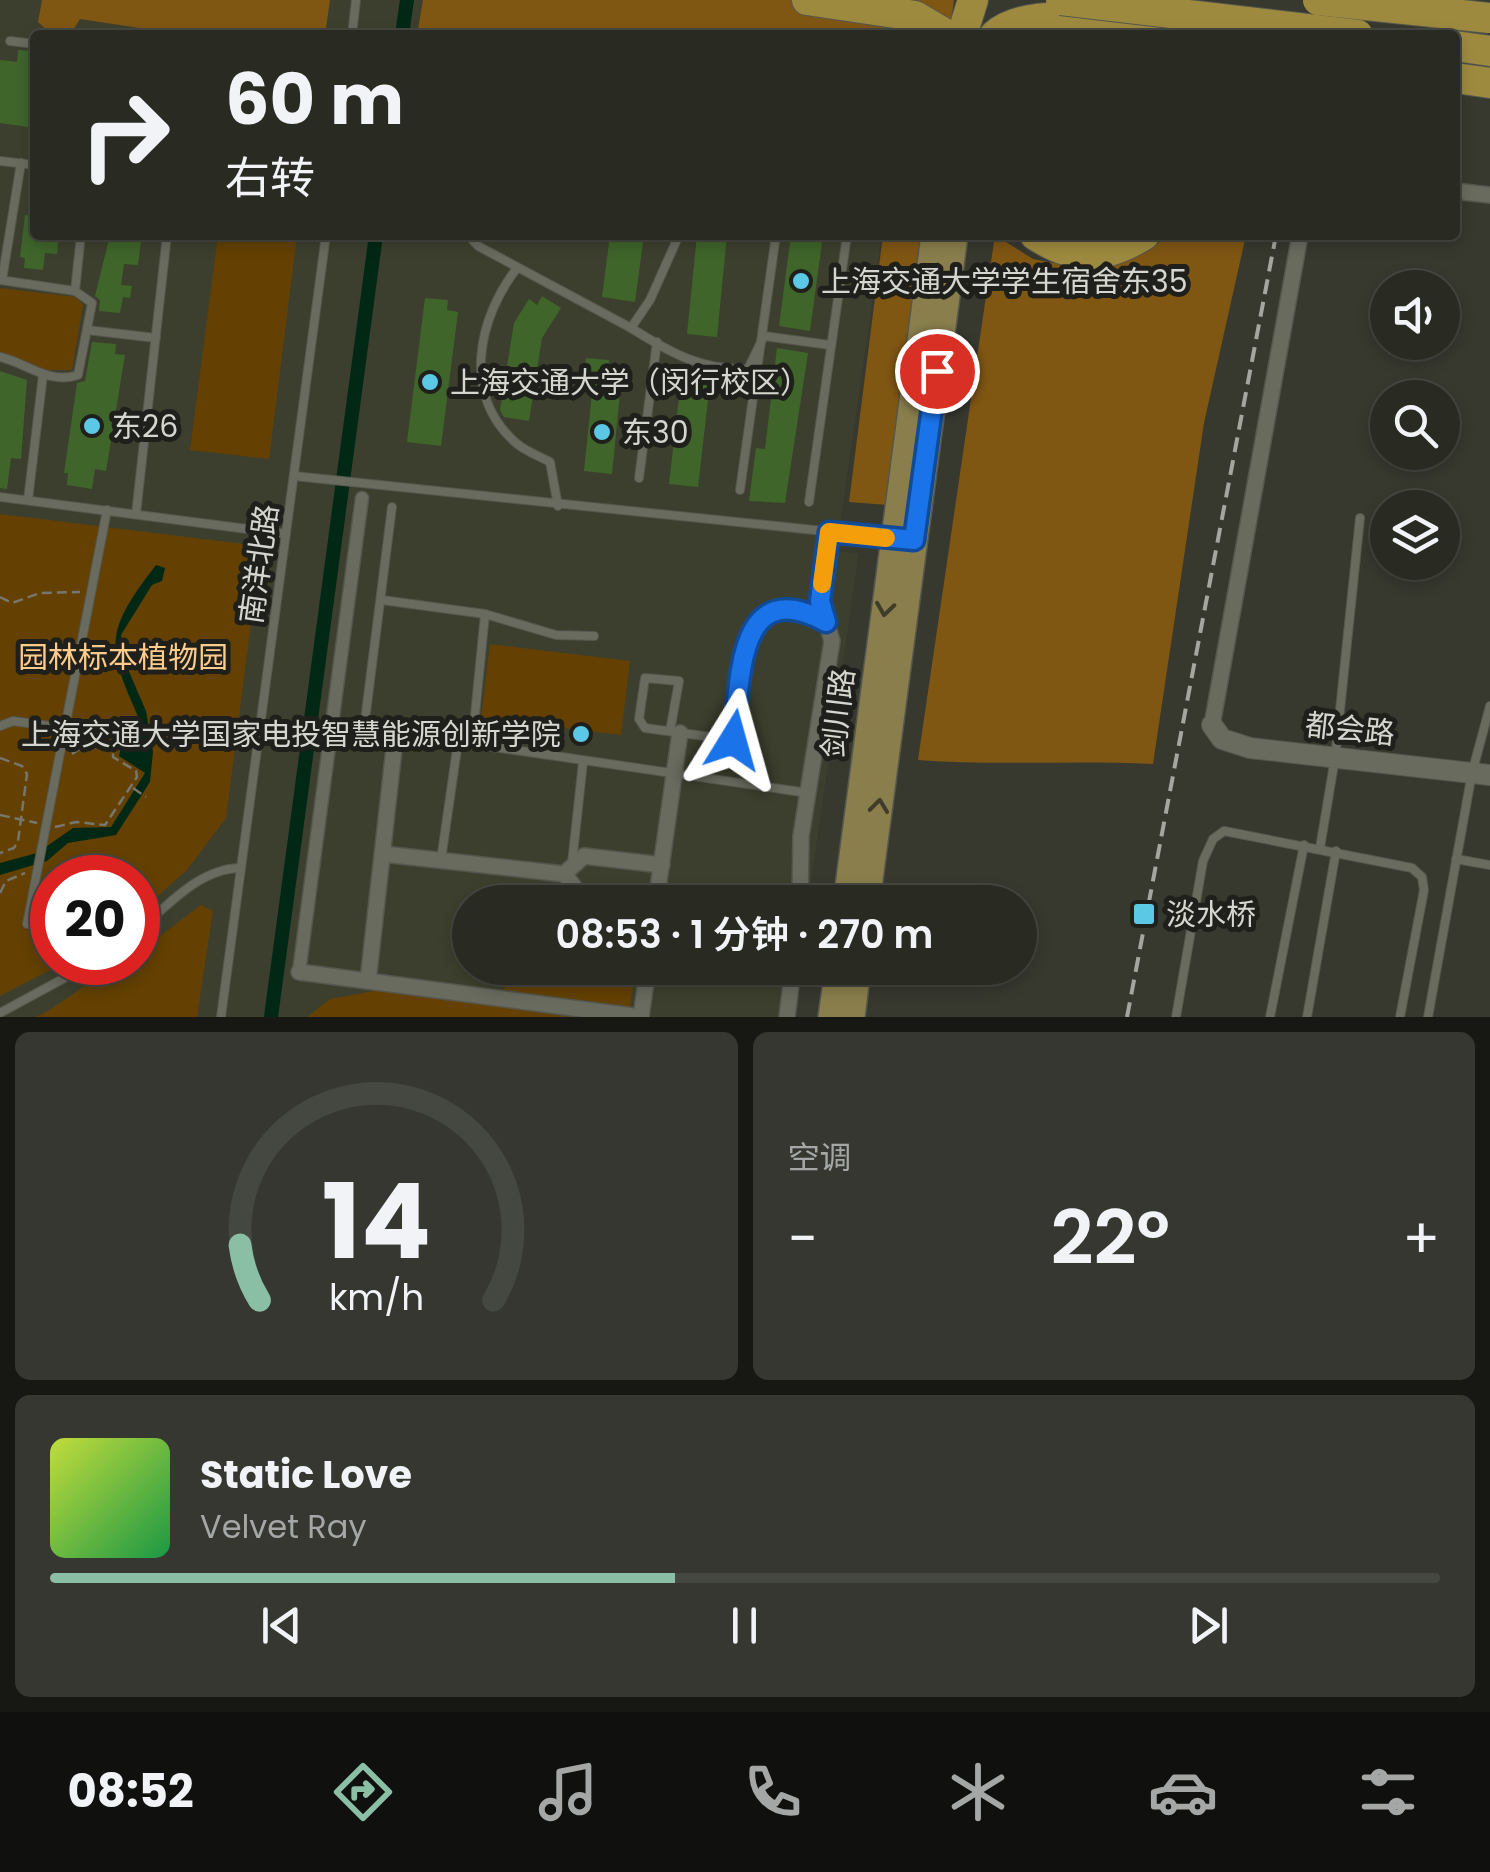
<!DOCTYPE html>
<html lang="zh">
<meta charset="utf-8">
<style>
body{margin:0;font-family:Poppins,"Noto Sans SC",sans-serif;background:#353730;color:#f1f3f6;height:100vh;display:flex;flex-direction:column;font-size:38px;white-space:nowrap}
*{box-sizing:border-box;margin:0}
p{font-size:32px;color:#a5a7a6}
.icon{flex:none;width:55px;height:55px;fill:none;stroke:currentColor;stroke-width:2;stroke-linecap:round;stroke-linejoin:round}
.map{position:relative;height:1017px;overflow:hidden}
.panel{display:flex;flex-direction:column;gap:15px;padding:15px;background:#171813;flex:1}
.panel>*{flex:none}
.hud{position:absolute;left:30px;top:30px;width:1430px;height:210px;border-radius:10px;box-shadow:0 5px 15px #0003,0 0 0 2px #454741;background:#292b23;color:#f1f3f6;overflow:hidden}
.buttons{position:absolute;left:1370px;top:270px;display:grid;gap:20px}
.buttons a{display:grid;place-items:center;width:90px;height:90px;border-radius:50%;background:#292b23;box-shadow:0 5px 15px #0003,0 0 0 2px #454741;font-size:50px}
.speed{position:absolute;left:30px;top:855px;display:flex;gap:20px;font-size:50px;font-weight:700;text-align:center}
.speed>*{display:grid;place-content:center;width:130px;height:130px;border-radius:50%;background:#292b23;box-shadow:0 5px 15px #0003,0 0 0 2px #454741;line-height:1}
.speed .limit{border:15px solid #d22;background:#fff;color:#111}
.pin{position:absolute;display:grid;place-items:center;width:85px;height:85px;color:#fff;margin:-42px;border:5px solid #fff;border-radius:50%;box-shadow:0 2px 10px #0007}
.me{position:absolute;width:110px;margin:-55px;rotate:8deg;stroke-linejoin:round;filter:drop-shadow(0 0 8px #0008)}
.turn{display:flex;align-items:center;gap:35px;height:210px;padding:0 30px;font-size:45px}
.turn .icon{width:130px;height:130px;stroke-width:2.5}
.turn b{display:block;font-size:70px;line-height:85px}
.big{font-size:75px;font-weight:600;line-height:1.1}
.panel .card{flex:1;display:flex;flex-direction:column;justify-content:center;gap:15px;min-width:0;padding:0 35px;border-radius:15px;background:#353730}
.panel .dial{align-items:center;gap:0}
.dial svg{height:260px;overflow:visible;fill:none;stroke:#454741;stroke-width:7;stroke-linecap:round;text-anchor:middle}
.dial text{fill:#f1f3f6;stroke:none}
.song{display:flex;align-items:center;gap:30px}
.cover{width:120px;height:120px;border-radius:15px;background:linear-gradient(135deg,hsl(70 70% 55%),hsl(140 70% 35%))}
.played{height:10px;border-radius:5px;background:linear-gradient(90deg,#8abfa5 45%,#454741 45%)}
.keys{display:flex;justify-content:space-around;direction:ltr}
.heat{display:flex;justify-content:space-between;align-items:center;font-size:55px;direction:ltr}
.panel .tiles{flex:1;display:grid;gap:15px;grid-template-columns:1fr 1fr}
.card:last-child{grid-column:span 2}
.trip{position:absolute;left:452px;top:885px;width:585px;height:100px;border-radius:50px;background:#292b23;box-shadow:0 5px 15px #0003,0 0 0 2px #454741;font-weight:600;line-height:100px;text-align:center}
.tab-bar{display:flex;height:160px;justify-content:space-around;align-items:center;background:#10110e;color:#a5a7a6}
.tab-bar .icon{width:70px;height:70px}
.tab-bar .on{color:#8abfa5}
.tab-bar b{font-size:45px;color:#f1f3f6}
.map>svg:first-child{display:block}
.built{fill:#3d3f2e;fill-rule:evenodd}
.green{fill:#644102}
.forest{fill:#805613}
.water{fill:#012815}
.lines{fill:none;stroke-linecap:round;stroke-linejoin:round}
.canal{stroke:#012815;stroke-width:14}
.building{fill:#3f652b}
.service-casing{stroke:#55574e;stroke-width:10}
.pedestrian-casing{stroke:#55574e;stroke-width:15}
.minor-casing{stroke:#55574e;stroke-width:18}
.tertiary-casing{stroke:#55574e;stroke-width:22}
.primary-casing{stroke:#55574e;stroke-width:28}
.motorway-casing{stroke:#55574e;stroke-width:32}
.path{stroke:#75776e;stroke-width:2.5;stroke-dasharray:10 5;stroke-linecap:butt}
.service{stroke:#696b5f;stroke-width:8}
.pedestrian{stroke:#696b5f;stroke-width:12}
.minor{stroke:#696b5f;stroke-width:15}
.tertiary{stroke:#696b5f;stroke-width:20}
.primary{stroke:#897e4c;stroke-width:25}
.motorway{stroke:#9e8a3f;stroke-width:30}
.rail{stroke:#a4a69f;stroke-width:4;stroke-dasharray:15 8;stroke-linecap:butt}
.motorway-bridge-casing{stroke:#55574e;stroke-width:32;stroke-linecap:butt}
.motorway-bridge{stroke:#9e8a3f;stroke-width:30}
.oneway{stroke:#3f3c2a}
.route-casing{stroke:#114b97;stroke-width:25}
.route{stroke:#1a73e8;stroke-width:18}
.slow{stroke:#f59e0b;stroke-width:18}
.poi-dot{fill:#5bc8e6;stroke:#1f201b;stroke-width:4}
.labels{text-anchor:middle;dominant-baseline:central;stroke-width:10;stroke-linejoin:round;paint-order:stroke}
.poi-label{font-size:30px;fill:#d4d6cf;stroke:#1f201b;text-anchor:start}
.street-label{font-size:30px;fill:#d4d6cf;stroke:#1f201b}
.park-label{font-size:30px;fill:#ffcc8b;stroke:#1f201b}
</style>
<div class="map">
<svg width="1490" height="1017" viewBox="0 0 1490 1017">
<rect width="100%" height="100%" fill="#37392f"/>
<!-- built -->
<path class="built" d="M 0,0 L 917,0 L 912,35 L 35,35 L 35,235 L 882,235 L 836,551 L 858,554 L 857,565 L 808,902 L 470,902 L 470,968 L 799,968 L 792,1017 L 0,1017 ZM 52,878 L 138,878 L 138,962 L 52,962 Z"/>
<!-- green -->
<g class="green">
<path d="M 218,235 L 297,235 L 269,459 L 190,450 Z"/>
<path d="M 0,288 L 76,297 L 83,305 L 72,370 L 47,370 L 0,352 Z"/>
<path d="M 0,514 L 261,546 L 226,818 L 187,870 L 138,914 L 138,878 L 52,878 L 52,962 L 64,963 L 0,996 Z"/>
<path d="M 490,644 L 630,661 L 621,735 L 481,718 Z"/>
<path d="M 201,905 L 213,911 L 197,1017 L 35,1017 C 69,1004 102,962 138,962 L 138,953 Z"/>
<path d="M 507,968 L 636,968 L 630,1007 L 504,990 Z"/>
<path d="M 380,990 L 575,1017 L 307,1017 L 330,999 Z"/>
</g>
<!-- forest -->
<g class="forest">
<path d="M 42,0 L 330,0 L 325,35 L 148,35 L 146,29 L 80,19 L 70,35 L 52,35 L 38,22 Z"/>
<path d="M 423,0 L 954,0 L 949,35 L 417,35 Z"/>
<path d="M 883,235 L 923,235 L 888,505 L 849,502 Z"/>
<path d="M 995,235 L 1033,259 L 1086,269 L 1123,260 L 1173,235 L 1246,235 L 1204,423 L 1153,764 C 1074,760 997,766 918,760 Z"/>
</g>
<!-- water -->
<path class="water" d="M 156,565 L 165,568 L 162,581 L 152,585 L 121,635 L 124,660 L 146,711 L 153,752 L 150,782 L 116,835 L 68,843 L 47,861 L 0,875 L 0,863 L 37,853 L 73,828 L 111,827 L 145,773 L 119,756 L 122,742 L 139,736 L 142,725 C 107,647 102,635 156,565 Z"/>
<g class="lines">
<!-- canal -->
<g class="canal">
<path d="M 402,35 L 407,0"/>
<path d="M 271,1017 L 376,235"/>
</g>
</g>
<!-- building -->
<g class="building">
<path d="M 18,50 L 35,51 L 35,128 L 0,123 L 0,60 L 17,62 Z"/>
<path d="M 25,215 L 35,216 L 35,235 L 59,235 L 57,254 L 45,253 L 43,270 L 24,268 L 25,258 L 20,257 Z"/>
<path d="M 110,235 L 142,235 L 138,265 L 124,264 L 121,285 L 132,286 L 130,298 L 123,297 L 120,313 L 99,311 L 100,300 L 95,296 Z"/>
<path d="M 610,235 L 644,235 L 635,302 L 602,297 Z"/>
<path d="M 697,235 L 727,235 L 717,337 L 687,334 Z"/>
<path d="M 791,235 L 823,235 L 810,331 L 779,326 Z"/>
<path d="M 542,296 L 561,308 L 542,338 L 529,421 L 504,417 L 500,410 L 514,323 L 529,299 L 537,305 Z"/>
<path d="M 425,298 L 448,300 L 447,310 L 458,312 L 441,446 L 407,442 Z"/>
<path d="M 92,342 L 116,344 L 115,354 L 125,355 L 106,471 L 95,469 L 92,489 L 67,485 L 68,473 L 64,473 L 77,383 L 85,381 Z"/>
<path d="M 777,348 L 808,353 L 785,503 L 749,501 L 756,448 L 765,449 Z"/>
<path d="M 586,358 L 609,360 L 608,372 L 622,373 L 612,474 L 584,471 L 592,393 L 583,392 Z"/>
<path d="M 0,371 L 27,380 L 21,459 L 11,458 L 7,489 L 0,488 Z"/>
<path d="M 710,383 L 698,487 L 669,484 L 679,397 L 689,398 L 691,387 Z"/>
</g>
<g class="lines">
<!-- service casing -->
<g class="service-casing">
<g id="service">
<path d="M 352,35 L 356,0"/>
<path d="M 10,41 L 35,44"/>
<path d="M 0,161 L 35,165"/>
<path d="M 468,235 L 478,246 L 631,328"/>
<path d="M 679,235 L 650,300 L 631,328 C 669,352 702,371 748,369 L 764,336"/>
<path d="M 517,268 C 478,318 461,395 516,443 C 525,451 539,456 550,462 L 558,506"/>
<path d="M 0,280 L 75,291 L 92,303 L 78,375 C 49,385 27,363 0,357"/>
<path d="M 2,280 L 21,163"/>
<path d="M 75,291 L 81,235"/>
<path d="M 87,330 L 156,338"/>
<path d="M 764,336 L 830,345"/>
<path d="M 294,476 L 891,538"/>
<path d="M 639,478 L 657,342"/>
<path d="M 740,490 L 776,235"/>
<path d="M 0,497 L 286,534"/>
<path d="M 28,500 L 43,375"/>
<path d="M 809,502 L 847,235"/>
<path d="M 392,507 L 364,728 L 808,793"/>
<path d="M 136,514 L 167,235"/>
<path d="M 382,600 L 485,614 L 556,635 L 594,636"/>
<path d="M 0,726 L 13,721 L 64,728"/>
<path d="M 670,731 L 679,681 L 645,678 L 639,719 L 645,728 L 733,740 C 740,685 737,574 822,620"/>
<path d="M 472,745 L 485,614"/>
<path d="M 1320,848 L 1335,758 L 1360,518"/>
<path d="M 1456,859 L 1490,865"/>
<path d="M 441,860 L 458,742"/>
<path d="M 572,863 L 583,762"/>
<path d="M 27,924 L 107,510"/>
<path d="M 138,931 C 168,905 200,868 241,868"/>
<path d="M 0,1013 L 94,962"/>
<path d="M 221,1017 L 326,235"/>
<path d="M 1176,1017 L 1203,861 L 1213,839 L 1224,831 L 1412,868 L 1422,877 L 1424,890 L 1400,1017"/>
<path d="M 1270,1017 L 1304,845"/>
<path d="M 1307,1017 L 1336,851"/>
<path d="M 1428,1017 L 1472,773 L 1490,706"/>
</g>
</g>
<!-- pedestrian casing -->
<g class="pedestrian-casing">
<path id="pedestrian" d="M 299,972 L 362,498"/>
</g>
<!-- minor casing -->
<g class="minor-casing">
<g id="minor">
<path d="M 1455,191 L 1490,195"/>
<path d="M 1212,725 L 1300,235"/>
<path d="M 383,854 L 564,874"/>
<path d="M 564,874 L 584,856 L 662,865"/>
<path d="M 564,874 L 580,894 L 646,902"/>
<path d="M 656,902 L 680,733"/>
<path d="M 800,902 L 801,836 L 832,641 L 820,601 L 829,532"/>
<path d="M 299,972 L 641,1017"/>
<path d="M 368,981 L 396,731"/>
<path d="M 641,1017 L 648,968"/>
<path d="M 787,1017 L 793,968"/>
</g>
</g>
<!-- tertiary casing -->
<g class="tertiary-casing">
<path id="tertiary" d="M 1212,725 L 1222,739 L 1250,748 L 1490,775"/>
</g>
<!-- primary casing -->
<g class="primary-casing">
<g id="primary">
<path d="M 846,902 L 934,235"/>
<path d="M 867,902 L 955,235"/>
<path d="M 831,1017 L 838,968"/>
<path d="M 852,1017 L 858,968"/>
</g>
</g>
<!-- motorway casing -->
<g class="motorway-casing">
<g id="motorway">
<path d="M 807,0 L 915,16 L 947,35"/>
<path d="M 962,35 L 973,0"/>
<path d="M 995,35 C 1026,6 1124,18 1160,35"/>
<path d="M 1455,46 L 1490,51"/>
<path d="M 1455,78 L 1490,83"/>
<path d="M 1035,235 C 1075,261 1103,260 1144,235"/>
</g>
</g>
<!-- path -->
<g class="path">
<path d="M 0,597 L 12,603 L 40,593 L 80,592"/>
<path d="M 72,754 L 84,746 L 82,734 L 75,730"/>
<path d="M 0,758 L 22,766 L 27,774 L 18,841 L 14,848 L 0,853"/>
<path d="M 133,788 L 146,797"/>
<path d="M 0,815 L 37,823"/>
<path d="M 55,827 L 76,822 L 105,825 L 137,777 L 136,771 L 113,757 L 113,751 L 84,746"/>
<path d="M 0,893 L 6,881 L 25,873"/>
</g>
<!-- service -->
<use href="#service" class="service"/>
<!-- pedestrian -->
<use href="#pedestrian" class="pedestrian"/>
<!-- minor -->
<use href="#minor" class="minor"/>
<!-- tertiary -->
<use href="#tertiary" class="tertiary"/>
<!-- primary -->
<use href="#primary" class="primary"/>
<!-- motorway -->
<use href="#motorway" class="motorway"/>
<!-- rail -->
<g class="rail">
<path d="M 1313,35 L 1319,0"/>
<path d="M 1127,1017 L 1276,235"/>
</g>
<!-- motorway-bridge casing -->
<g class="motorway-bridge-casing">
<g id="motorway-bridge">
<path d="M 1061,0 L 1358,35"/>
<path d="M 1318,0 L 1490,18"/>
</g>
</g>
<!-- motorway-bridge -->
<use href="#motorway-bridge" class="motorway-bridge"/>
</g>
<!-- one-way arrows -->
<defs><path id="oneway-chevron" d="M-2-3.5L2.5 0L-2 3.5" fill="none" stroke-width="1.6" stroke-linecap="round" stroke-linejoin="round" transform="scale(2.5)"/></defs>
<g class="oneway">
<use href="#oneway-chevron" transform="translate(885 609) rotate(98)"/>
<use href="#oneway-chevron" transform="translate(879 806) rotate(-83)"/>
</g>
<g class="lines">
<!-- route casing -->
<g class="route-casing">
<path id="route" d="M 733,740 C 741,680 736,573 826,622 L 820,601 L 829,532 L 914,540 L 937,371"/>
</g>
<!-- route -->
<use href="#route" class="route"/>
<!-- slow -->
<path class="slow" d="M 822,584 L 829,532 L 886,538"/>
</g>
<!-- markers -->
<g class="poi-dot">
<circle cx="801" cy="281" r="10"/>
<circle cx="430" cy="382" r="10"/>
<circle cx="92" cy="426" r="10"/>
<circle cx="602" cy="432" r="10"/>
<circle cx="581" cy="734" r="10"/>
<rect x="1132" y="902" width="24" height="24" rx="5"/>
</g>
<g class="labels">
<!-- poi labels -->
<g class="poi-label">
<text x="821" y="281">上海交通大学学生宿舍东35</text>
<text x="450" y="382">上海交通大学（闵行校区）</text>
<text x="112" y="426">东26</text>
<text x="622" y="432">东30</text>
<text x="561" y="734" text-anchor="end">上海交通大学国家电投智慧能源创新学院</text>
<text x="1166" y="914">淡水桥</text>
</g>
<!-- street labels -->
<g class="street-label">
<text transform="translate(259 564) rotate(-82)">南洋北路</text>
<text transform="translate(838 713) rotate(-83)">剑川路</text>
<text transform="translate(1350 729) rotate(6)">都会路</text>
</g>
<!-- park labels -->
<g class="park-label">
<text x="123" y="657">园林标本植物园</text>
</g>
</g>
</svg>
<div class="buttons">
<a><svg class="icon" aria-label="sound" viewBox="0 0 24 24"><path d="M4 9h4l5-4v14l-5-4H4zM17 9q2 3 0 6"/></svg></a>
<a><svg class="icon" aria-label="search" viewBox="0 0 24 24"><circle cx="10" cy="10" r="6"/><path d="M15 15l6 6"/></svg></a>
<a><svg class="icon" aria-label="layers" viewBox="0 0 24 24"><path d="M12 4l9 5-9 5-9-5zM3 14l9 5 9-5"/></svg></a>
</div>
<div class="speed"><div class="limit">20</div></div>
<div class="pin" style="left:937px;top:371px;background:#d93025"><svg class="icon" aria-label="arrive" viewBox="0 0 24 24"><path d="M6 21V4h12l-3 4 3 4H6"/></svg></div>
<svg class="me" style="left:733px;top:740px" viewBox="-20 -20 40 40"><path d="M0-17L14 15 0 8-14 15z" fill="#1a73e8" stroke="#fff" stroke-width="4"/></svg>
<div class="trip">08:53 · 1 分钟 · 270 m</div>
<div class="hud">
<div class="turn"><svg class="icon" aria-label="right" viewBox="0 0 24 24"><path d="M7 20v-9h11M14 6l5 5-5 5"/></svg><div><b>60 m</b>右转</div></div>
</div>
</div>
<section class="panel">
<div class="tiles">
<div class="card dial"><svg viewBox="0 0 100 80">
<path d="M14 69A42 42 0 1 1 86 69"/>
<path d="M14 69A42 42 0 0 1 8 52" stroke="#8abfa5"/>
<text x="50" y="56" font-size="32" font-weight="700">14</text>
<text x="50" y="72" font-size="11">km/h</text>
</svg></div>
<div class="card"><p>空调</p>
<div class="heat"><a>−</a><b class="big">22°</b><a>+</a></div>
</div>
<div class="card">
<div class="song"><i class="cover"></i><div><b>Static Love</b><p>Velvet Ray</p></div></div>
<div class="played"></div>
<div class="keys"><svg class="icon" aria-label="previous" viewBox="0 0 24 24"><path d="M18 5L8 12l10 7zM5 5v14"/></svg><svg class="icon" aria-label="pause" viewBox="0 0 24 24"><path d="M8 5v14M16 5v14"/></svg><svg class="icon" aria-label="next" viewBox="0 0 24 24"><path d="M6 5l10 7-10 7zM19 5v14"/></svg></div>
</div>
</div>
</section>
<nav class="tab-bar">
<b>08:52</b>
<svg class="icon on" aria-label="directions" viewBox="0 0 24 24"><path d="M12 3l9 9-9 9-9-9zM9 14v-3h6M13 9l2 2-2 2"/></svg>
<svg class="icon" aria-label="music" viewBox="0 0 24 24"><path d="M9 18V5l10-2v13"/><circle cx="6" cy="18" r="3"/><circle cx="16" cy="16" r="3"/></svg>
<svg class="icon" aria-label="phone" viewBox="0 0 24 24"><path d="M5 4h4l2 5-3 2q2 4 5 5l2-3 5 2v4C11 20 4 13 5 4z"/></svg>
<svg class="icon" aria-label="climate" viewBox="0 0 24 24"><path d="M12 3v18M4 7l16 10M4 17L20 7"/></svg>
<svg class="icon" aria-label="car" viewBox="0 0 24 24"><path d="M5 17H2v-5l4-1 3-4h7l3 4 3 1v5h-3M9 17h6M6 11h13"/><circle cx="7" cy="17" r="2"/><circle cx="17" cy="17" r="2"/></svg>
<svg class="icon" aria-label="filters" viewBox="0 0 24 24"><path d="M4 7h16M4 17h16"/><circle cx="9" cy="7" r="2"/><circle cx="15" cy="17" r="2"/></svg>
</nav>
